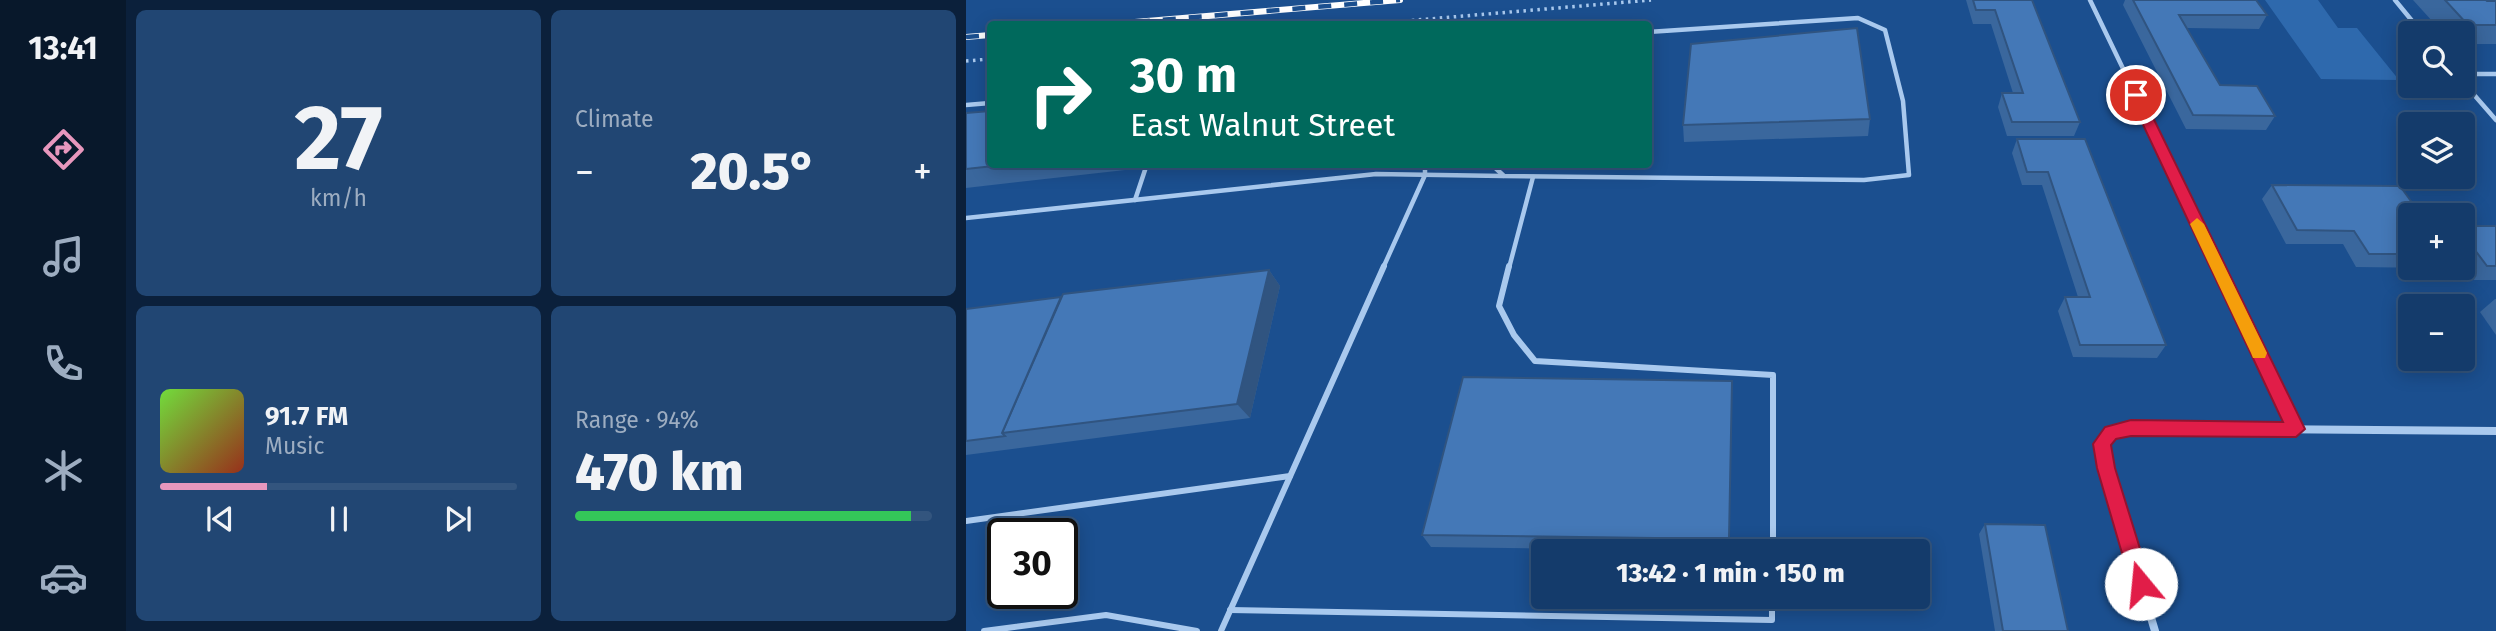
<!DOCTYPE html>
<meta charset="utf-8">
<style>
body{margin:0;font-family:"Fira Sans",sans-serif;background:#214673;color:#f1f3f6;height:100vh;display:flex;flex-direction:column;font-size:26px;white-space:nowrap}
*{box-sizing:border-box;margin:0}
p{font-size:23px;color:#9dadc1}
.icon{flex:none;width:38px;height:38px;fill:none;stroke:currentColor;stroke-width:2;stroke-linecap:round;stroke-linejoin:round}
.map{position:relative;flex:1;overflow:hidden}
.side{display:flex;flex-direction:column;gap:10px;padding:10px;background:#0b203b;width:840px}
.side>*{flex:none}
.top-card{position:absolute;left:21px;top:21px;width:665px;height:147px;border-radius:7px;box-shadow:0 4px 18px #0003,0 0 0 2px #33557e;background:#00695c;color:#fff;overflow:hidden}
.buttons{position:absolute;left:1432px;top:21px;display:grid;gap:14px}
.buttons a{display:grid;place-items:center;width:77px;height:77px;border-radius:7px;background:#143b6b;box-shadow:0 4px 18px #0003,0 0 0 2px #33557e;font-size:35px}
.speed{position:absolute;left:21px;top:518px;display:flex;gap:14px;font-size:35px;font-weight:700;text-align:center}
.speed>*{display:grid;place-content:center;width:91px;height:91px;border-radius:50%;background:#143b6b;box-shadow:0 4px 18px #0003,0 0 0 2px #33557e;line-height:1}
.speed .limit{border:4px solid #111;border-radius:10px;background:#fff;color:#111}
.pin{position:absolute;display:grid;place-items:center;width:60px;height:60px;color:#fff;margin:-30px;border:4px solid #fff;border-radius:50%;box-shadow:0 2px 7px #0007}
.me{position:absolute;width:77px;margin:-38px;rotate:343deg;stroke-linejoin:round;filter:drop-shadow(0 0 5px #0008)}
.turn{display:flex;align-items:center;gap:24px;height:147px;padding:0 28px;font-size:32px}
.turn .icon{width:91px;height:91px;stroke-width:2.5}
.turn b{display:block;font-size:49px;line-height:60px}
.big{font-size:52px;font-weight:800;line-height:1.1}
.side .card{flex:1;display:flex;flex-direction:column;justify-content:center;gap:10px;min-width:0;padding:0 24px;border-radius:10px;background:#214673}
.side .dial{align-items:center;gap:0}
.dial b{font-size:91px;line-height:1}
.song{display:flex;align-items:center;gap:21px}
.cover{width:84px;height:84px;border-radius:10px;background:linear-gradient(135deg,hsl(100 70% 55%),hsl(10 70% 35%))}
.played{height:7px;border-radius:4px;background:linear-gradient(90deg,#e797bd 30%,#33557e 30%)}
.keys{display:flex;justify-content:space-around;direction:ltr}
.heat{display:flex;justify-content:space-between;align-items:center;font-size:38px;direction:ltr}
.charge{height:10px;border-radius:5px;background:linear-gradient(90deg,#34c759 94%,#33557e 0)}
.side .tiles{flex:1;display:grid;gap:10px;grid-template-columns:repeat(2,1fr)}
.trip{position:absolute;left:565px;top:539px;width:399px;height:70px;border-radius:7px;background:#143b6b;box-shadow:0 4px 18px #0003,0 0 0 2px #33557e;font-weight:800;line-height:70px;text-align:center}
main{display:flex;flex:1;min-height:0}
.menu{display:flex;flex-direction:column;width:126px;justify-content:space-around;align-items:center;background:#08182b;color:#9dadc1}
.menu .icon{width:49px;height:49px}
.menu .selected{color:#e797bd}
.menu b{font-size:32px;color:#f1f3f6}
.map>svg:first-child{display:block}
.green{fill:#2e69ad}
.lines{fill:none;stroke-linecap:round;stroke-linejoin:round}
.path{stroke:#a9c9ee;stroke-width:3.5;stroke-dasharray:2.5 4.5;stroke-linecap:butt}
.lane-far1{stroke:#a9c9ee;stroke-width:4.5}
.lane{stroke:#a9c9ee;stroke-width:6}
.street{stroke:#a9c9ee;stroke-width:8}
.rail-casing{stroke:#fff;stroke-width:6}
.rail{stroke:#1b4f8f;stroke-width:4.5;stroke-dasharray:13;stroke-linecap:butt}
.wall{fill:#3a679d}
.shaded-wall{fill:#305480}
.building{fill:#4478b7;stroke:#305480;stroke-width:2}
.route{fill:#e11d48;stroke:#92132f;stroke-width:2}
.slow{fill:#f59e0b}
</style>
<main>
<nav class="menu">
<b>13:41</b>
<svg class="icon selected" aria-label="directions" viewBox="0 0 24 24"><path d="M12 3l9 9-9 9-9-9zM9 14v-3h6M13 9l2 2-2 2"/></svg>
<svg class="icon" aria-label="music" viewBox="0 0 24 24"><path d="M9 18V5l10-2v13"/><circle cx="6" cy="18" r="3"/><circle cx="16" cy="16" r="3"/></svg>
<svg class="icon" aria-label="phone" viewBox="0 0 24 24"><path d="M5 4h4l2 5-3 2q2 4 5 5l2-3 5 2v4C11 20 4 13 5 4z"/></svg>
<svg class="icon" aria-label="climate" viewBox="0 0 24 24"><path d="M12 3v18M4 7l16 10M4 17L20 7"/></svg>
<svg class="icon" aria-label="car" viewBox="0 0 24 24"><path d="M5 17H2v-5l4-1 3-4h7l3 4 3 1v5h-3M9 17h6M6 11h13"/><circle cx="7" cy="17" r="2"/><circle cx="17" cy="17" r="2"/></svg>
</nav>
<section class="side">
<div class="tiles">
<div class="card dial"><b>27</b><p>km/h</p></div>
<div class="card"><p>Climate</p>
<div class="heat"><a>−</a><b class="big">20.5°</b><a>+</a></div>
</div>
<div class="card">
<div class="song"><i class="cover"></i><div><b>91.7 FM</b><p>Music</p></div></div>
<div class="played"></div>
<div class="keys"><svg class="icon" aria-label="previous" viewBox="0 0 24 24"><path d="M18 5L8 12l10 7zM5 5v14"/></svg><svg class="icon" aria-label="pause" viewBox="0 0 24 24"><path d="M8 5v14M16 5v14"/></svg><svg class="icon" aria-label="next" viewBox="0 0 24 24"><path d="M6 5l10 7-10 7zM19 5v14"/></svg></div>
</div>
<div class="card"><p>Range · 94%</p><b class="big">470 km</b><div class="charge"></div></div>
</div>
</section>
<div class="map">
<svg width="1530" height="631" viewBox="0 0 1530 631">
<rect width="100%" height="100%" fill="#1b4f8f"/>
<!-- green -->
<path class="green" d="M 1299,0 L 1352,0 L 1372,28 L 1391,28 L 1433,80 L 1355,79 Z"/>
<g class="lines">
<!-- path -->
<g class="path">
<path d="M 404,24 L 685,0"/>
<path d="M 0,61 L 24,59"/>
</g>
<!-- lane-far1 -->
<g class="lane-far1">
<path d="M 1124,0 L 1253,268"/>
<path d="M 1429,0 L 1456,33"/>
<path d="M 1496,74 L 1530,74"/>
<path d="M 1496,81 L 1530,120"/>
<path d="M 0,105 L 24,103"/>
<path d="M 525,164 L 538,176 L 898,180 L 943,175 L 937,101 L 919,30 L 892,18 L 682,32"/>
<path d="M 169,200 L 181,164"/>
<path d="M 0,218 L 410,174 L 537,176"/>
<path d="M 417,268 L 459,175 L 459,164"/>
<path d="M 543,268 L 567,177"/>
</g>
<!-- lane -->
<g class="lane">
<path d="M 543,266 L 533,306 L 548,335 L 569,361 L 807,375 L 807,551"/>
<path d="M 1252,266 L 1330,430"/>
<path d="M 0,521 L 324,476"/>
<path d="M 264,610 L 806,620 L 806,597"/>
<path d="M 18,631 L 140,615 L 231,631"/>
<path d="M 255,631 L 418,266"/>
</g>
<!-- street -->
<path class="street" d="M 1189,631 L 1140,468 L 1136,444 L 1145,432 L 1165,428 L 1530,431"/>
<!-- rail casing -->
<g class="rail-casing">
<g id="rail">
<path d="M 145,24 L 434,0"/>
<path d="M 0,37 L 24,35"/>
</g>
</g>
<!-- rail -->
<use href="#rail" class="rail"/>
</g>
<!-- wall -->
<g class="wall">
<path d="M 1000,0 L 1066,0 L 1114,122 L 1108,136 L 1041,136 L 1032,107 L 1036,93 L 1047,93 L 1025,24 L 1007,24 Z"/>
<path d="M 1159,0 L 1290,0 L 1301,15 L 1293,29 L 1221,28 L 1254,85 L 1309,116 L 1300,130 L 1220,129 L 1157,5 Z"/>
<path d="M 1447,0 L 1520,0 L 1521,1 L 1530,1 L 1530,44 L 1496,44 L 1496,33 L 1477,33 Z"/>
<path d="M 0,113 L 24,164 L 170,164 L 168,169 L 0,188 Z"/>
<path d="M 904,119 L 902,136 L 718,142 L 717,125 Z"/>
<path d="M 1051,139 L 1119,139 L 1200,345 L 1191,358 L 1107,357 L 1092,311 L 1099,297 L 1112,297 L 1076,185 L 1056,185 L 1046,153 Z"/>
<path d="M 1306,185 L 1444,215 L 1444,268 L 1470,268 L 1469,268 L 1390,267 L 1377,244 L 1320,244 L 1296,199 Z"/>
<path d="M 1496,226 L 1530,226 L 1530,280 L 1506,280 L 1496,266 Z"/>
<path d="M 303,270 L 314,286 L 284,418 L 0,455 L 0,309 Z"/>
<path d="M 1529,299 L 1530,299 L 1530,335 L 1514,312 Z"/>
<path d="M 766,381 L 763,551 L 465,547 L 456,535 Z"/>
<path d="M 1019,524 L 1102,631 L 1029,631 L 1013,534 Z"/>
</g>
<!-- shaded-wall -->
<path class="shaded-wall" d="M 303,270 L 314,286 L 284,418 L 271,404 Z"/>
<!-- building -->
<g class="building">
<path d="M 1007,0 L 1066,0 L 1114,122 L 1046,122 L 1036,93 L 1057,93 L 1029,10 L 1010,10 Z"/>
<path d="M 1167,0 L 1290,0 L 1301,15 L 1213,15 L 1254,85 L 1291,86 L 1309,116 L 1227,115 Z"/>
<path d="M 1479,0 L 1520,0 L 1521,1 L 1530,1 L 1530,25 L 1502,25 Z"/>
<path d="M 891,28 L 904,119 L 717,125 L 725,44 Z"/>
<path d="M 24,111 L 24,164 L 46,164 L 0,169 L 0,113 Z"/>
<path d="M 1051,139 L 1119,139 L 1200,345 L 1114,345 L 1099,297 L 1124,297 L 1082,172 L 1061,172 Z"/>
<path d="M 1306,185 L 1434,186 L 1455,215 L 1444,215 L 1444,254 L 1403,254 L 1388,231 L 1331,230 Z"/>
<path d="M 1496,226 L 1530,226 L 1530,266 L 1521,266 L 1496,233 Z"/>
<path d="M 303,270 L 271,404 L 36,433 L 97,294 Z"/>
<path d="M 95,297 L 36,433 L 39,436 L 0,441 L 0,309 Z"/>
<path d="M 497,377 L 766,381 L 763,539 L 456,535 Z"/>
<path d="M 1019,524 L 1079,525 L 1102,631 L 1037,631 Z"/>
</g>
<!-- route -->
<path class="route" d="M 1170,91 L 1176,95 L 1339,429 L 1330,437 L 1165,436 L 1150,439 L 1145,445 L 1149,468 L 1185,584 L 1182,591 L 1175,594 L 1168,591 L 1165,584 L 1131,468 L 1127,444 L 1139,427 L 1165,420 L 1317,422 L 1163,95 Z"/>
<!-- slow -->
<path class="slow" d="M 1231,218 L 1238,224 L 1301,353 L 1299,358 L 1287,358 L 1285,353 L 1224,224 Z"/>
</svg>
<div class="buttons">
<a><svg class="icon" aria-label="search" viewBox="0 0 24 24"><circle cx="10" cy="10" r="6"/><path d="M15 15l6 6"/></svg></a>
<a><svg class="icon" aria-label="layers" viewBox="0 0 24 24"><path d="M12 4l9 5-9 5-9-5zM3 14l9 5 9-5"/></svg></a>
<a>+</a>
<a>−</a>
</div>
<div class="speed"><div class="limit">30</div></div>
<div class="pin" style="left:1170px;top:95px;background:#d93025"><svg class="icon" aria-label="arrive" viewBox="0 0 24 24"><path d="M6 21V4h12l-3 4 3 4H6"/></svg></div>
<svg class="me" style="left:1175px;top:584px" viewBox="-20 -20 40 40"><circle r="19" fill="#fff"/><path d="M0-13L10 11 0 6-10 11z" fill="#e11d48"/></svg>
<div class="trip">13:42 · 1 min · 150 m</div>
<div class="top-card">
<div class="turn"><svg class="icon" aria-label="right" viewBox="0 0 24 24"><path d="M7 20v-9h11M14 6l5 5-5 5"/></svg><div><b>30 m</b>East Walnut Street</div></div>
</div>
</div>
</main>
